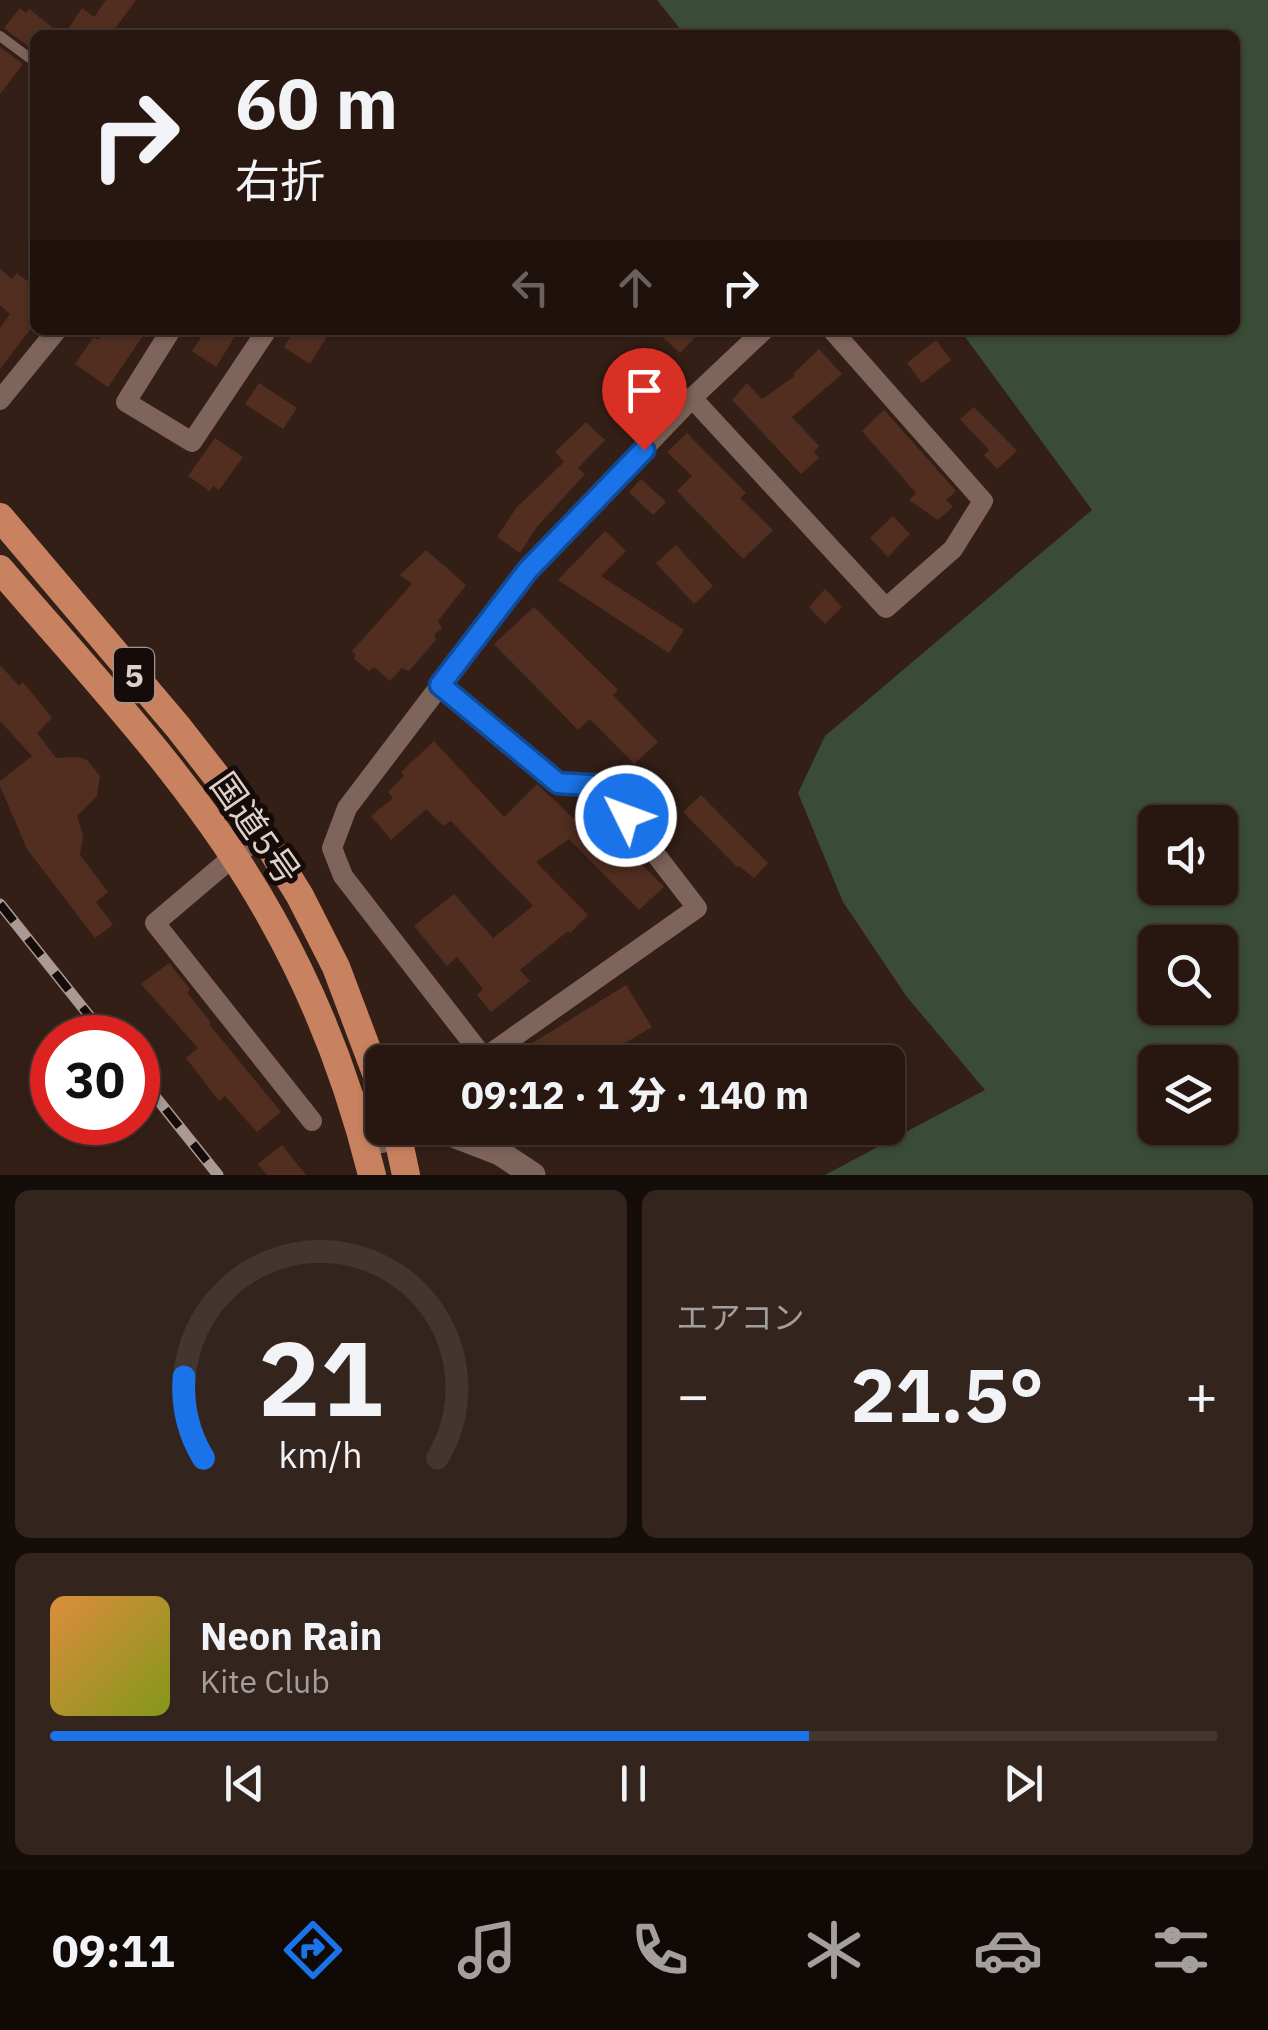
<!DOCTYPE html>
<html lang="ja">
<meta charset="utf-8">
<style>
body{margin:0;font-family:"IBM Plex Sans","Noto Sans JP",sans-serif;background:#33241e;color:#f1f3f6;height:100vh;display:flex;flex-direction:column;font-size:38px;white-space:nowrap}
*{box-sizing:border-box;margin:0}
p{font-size:32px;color:#a49f9f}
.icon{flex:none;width:55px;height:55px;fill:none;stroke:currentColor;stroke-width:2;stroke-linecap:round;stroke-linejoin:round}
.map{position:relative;height:1175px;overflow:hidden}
.sheet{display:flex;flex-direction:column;gap:15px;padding:15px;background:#150d09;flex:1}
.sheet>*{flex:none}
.hud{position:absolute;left:30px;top:30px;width:1210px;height:305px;border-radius:15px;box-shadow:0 2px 8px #0004,0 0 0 2px #433630;background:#271710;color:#f1f3f6;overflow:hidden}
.controls{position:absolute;left:1138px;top:805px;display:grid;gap:20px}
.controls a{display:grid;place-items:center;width:100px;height:100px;border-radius:15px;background:#271710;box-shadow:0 2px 8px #0004,0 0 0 2px #433630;font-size:50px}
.speed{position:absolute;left:30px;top:1015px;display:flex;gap:20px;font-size:50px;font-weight:700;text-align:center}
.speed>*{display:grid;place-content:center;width:130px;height:130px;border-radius:50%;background:#271710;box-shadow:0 2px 8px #0004,0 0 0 2px #433630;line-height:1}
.speed .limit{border:15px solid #d22;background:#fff;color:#111}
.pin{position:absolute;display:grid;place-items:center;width:85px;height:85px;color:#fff;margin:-102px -42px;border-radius:50% 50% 50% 0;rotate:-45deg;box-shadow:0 0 10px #0007}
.pin .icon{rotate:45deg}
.me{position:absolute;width:110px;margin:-55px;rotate:312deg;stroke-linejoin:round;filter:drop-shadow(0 0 8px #0008)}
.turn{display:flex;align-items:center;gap:35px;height:210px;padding:0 40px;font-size:45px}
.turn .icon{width:130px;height:130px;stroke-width:2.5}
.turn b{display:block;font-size:70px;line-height:85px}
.lanes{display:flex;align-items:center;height:95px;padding:0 40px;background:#0003;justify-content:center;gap:50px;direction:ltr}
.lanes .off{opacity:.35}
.big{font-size:75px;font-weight:800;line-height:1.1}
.sheet .tile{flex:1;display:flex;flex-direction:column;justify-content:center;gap:15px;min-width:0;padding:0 35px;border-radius:15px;background:#33241e}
.sheet .dial{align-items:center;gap:0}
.dial svg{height:260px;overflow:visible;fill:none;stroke:#433630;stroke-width:7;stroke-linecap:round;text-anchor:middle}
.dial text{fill:#f1f3f6;stroke:none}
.song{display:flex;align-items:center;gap:30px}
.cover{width:120px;height:120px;border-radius:15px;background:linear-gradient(135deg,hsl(30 70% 55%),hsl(70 70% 35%))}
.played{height:10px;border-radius:5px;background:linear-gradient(90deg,#1a73e8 65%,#433630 65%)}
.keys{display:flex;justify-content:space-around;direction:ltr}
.heat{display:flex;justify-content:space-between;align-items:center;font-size:55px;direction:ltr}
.sheet .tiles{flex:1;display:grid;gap:15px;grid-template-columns:1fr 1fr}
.tile:last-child{grid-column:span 2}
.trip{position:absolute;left:365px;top:1045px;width:540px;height:100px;border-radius:15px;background:#271710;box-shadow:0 2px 8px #0004,0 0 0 2px #433630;font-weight:800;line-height:100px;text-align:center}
.dock{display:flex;height:160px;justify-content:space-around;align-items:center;background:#100906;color:#a49f9f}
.dock .icon{width:70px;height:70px}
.dock .on{color:#1a73e8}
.dock b{font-size:45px;color:#f1f3f6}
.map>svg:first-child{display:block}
.green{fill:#3a4c36;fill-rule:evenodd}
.building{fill:#522e20}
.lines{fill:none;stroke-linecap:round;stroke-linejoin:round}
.service{stroke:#7e645a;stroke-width:10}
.minor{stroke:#7e645a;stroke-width:20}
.tertiary{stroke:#7e645a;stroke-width:25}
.trunk{stroke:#c98260;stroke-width:28}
.rail-casing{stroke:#ab9a93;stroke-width:11}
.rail{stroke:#150b08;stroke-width:8;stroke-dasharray:22;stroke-linecap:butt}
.route-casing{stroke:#114b97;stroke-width:25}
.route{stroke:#1a73e8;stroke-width:18}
.labels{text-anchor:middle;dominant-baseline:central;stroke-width:10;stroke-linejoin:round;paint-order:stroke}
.shield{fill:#150b08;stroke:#a29590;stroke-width:2.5}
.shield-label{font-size:32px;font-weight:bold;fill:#dfd0ca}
.street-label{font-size:35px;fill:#dfd0ca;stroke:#150b08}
</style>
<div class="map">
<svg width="1268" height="1175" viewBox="0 0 1268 1175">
<rect width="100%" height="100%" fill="#341f16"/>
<!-- green -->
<path class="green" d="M 657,0 L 1268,0 L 1268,1175 L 825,1175 L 985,1090 L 907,997 L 843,902 L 798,793 L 825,736 L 1092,510 L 960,330 L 1235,330 L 1235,35 L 685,35 ZM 1155,822 L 1220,822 L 1220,888 L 1155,888 ZM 1155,942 L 1220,942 L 1220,1008 L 1155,1008 ZM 1155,1062 L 1220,1062 L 1220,1128 L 1155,1128 Z"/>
<!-- building -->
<g class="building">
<path d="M 106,0 L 136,0 L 114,30 L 121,35 L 64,35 L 82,8 L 94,17 Z"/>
<path d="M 20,8 L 26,13 L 29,9 L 62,35 L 35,35 L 33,50 L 4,28 Z"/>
<path d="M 0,47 L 23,64 L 0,94 Z"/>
<path d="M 0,269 L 12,279 L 17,273 L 35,287 L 35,323 L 0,369 L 0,328 L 10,314 L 0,305 Z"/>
<path d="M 106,330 L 147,330 L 108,387 L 75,364 L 94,337 L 98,340 Z"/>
<path d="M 206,330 L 239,330 L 216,367 L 192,351 Z"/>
<path d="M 295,330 L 331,330 L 310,364 L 284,347 Z"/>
<path d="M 655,330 L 702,330 L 680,353 Z"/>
<path d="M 936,340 L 951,360 L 922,383 L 907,363 Z"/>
<path d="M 819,349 L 842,374 L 792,417 L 819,446 L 814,451 L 819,458 L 801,474 L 732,400 L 747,383 L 762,399 L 795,376 L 793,374 Z"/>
<path d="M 259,383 L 297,408 L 283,429 L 245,404 Z"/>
<path d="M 974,407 L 1017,451 L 997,469 L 984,455 L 989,450 L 960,419 Z"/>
<path d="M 884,410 L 956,491 L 946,500 L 953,507 L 938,520 L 909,500 L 916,493 L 862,431 Z"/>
<path d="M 586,422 L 605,440 L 578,468 L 585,474 L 536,528 L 520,553 L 497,537 L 516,508 L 564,462 L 555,452 Z"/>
<path d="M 687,433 L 746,493 L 740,498 L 773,530 L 743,559 L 677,491 L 692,476 L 667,452 Z"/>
<path d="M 215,438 L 243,457 L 219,490 L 213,486 L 210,491 L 188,476 Z"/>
<path d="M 641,479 L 666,502 L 653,515 L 629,492 Z"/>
<path d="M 893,516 L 910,534 L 888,557 L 870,538 Z"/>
<path d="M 605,531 L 626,551 L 601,576 L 684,630 L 669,653 L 558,580 Z"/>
<path d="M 676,545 L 713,586 L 694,604 L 656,563 Z"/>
<path d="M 426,550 L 466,585 L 438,621 L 442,628 L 434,635 L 436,640 L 409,671 L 402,668 L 390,681 L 374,667 L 369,671 L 354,659 L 356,655 L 352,651 L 412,584 L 400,575 Z"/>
<path d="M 825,589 L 842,607 L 825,624 L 809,607 Z"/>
<path d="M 534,607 L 618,690 L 613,695 L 658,742 L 634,764 L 590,719 L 578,730 L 494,644 Z"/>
<path d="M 0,665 L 19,686 L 23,682 L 52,718 L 37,733 L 56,758 L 78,757 L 87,760 L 100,776 L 97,796 L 77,816 L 83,836 L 80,855 L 108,892 L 96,902 L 113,925 L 95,938 L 27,849 L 0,786 L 0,781 L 32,756 L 0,721 Z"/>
<path d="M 434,741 L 504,817 L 537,784 L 584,828 L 601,813 L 619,832 L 614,836 L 664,887 L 639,910 L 569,839 L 536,862 L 588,915 L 570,933 L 568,931 L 520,970 L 530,981 L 491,1012 L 477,995 L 483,989 L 457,957 L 447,966 L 414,926 L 454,894 L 493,938 L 533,906 L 451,821 L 443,826 L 426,809 L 391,840 L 371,816 L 393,798 L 388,792 L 404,776 L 401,772 Z"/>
<path d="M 701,795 L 768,863 L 754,878 L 739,866 L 738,868 L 683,812 Z"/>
<path d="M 169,963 L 190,989 L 187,992 L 211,1023 L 209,1024 L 281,1112 L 257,1132 L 225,1096 L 219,1101 L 186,1058 L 198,1048 L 141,984 Z"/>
<path d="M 626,985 L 652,1027 L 593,1062 L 502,1062 Z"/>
<path d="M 282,1145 L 306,1175 L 267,1175 L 258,1164 Z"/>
</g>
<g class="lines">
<!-- service -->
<path class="service" d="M 0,36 L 35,62"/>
<!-- minor -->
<g class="minor">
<path d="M 171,330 L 126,402 L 192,442 L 267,330"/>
<path d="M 692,398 L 886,608 L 953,549 L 983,501 L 832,330"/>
<path d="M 0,400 L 57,330"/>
<path d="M 440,685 L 557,783 L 603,786 L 697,908 L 484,1058"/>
<path d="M 263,836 L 234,856 L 155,923 L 312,1121"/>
<path d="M 484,1062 L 484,1058 L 343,876 L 332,848 L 347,808 L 528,570 L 692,398 L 764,330"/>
<path d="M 494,1128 L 500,1153"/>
</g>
<!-- tertiary -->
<path class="tertiary" d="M 364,1144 L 438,1129 L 500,1153 L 533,1175"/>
<!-- trunk -->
<g class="trunk">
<path d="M 0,517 L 178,727 L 263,836 L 300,896 L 336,967 L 382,1089"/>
<path d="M 0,569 C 95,680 201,790 272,919 C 317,999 350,1086 372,1175"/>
<path d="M 396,1128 L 406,1175"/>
</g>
<!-- rail casing -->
<g class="rail-casing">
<g id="rail">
<path d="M 0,904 L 107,1038"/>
<path d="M 138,1075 L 218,1175"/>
</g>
</g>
<!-- rail -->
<use href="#rail" class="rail"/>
</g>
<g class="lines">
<!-- route casing -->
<g class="route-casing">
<path id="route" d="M 626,816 L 603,786 L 558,783 L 440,685 L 528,570 L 644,450"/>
</g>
<!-- route -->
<use href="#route" class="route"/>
</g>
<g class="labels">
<!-- shield labels -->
<rect class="shield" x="114" y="648" width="40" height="54" rx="8"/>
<g class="shield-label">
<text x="134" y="675">5</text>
</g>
<!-- street labels -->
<g class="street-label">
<text transform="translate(256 828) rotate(55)">国道5号</text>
</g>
</g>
</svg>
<div class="controls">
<a><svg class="icon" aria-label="sound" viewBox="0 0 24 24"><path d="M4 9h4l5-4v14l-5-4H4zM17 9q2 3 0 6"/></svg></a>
<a><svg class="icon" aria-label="search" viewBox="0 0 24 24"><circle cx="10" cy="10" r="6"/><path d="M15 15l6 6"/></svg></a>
<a><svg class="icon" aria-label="layers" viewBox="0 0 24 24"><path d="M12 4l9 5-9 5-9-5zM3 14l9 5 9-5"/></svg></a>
</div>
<div class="speed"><div class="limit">30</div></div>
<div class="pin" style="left:644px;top:450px;background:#d93025"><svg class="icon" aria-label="arrive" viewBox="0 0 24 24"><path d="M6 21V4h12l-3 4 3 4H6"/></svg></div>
<svg class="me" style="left:626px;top:816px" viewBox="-20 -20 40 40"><circle r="17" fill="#1a73e8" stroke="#fff" stroke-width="3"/><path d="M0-11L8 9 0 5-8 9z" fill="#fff"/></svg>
<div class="trip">09:12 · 1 分 · 140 m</div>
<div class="hud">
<div class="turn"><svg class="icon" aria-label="right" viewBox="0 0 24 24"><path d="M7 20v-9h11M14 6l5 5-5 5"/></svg><div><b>60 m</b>右折</div></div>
<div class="lanes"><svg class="icon off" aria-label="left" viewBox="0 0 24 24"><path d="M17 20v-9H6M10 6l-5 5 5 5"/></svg><svg class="icon off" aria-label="ahead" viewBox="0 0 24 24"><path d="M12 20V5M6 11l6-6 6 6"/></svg><svg class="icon" aria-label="right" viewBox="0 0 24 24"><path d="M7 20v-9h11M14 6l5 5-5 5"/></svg></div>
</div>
</div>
<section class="sheet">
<div class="tiles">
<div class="tile dial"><svg viewBox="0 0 100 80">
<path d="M14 69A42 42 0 1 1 86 69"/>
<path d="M14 69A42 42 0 0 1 8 44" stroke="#1a73e8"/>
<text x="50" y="56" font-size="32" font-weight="700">21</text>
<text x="50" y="72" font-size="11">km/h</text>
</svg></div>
<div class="tile"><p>エアコン</p>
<div class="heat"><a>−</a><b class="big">21.5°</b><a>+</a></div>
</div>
<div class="tile">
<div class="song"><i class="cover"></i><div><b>Neon Rain</b><p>Kite Club</p></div></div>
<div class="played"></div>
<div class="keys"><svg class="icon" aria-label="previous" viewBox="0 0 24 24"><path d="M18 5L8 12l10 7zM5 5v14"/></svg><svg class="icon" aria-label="pause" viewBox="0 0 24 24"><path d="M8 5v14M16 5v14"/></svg><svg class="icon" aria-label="next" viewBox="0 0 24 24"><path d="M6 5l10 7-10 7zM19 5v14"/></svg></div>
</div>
</div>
</section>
<nav class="dock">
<b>09:11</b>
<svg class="icon on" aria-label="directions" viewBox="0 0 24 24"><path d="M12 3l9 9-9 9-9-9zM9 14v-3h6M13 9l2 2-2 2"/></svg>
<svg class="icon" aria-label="music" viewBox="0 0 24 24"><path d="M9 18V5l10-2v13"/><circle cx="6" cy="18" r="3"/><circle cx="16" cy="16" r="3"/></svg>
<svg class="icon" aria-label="phone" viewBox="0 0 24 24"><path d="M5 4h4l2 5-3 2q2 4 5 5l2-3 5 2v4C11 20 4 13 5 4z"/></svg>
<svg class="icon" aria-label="climate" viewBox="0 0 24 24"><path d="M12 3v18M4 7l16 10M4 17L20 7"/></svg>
<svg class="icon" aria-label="car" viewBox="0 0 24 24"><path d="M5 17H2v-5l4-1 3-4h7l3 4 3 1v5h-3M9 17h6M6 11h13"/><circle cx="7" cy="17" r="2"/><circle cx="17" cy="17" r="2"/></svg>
<svg class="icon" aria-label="filters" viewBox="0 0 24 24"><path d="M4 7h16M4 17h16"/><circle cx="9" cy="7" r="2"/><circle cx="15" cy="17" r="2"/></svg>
</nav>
